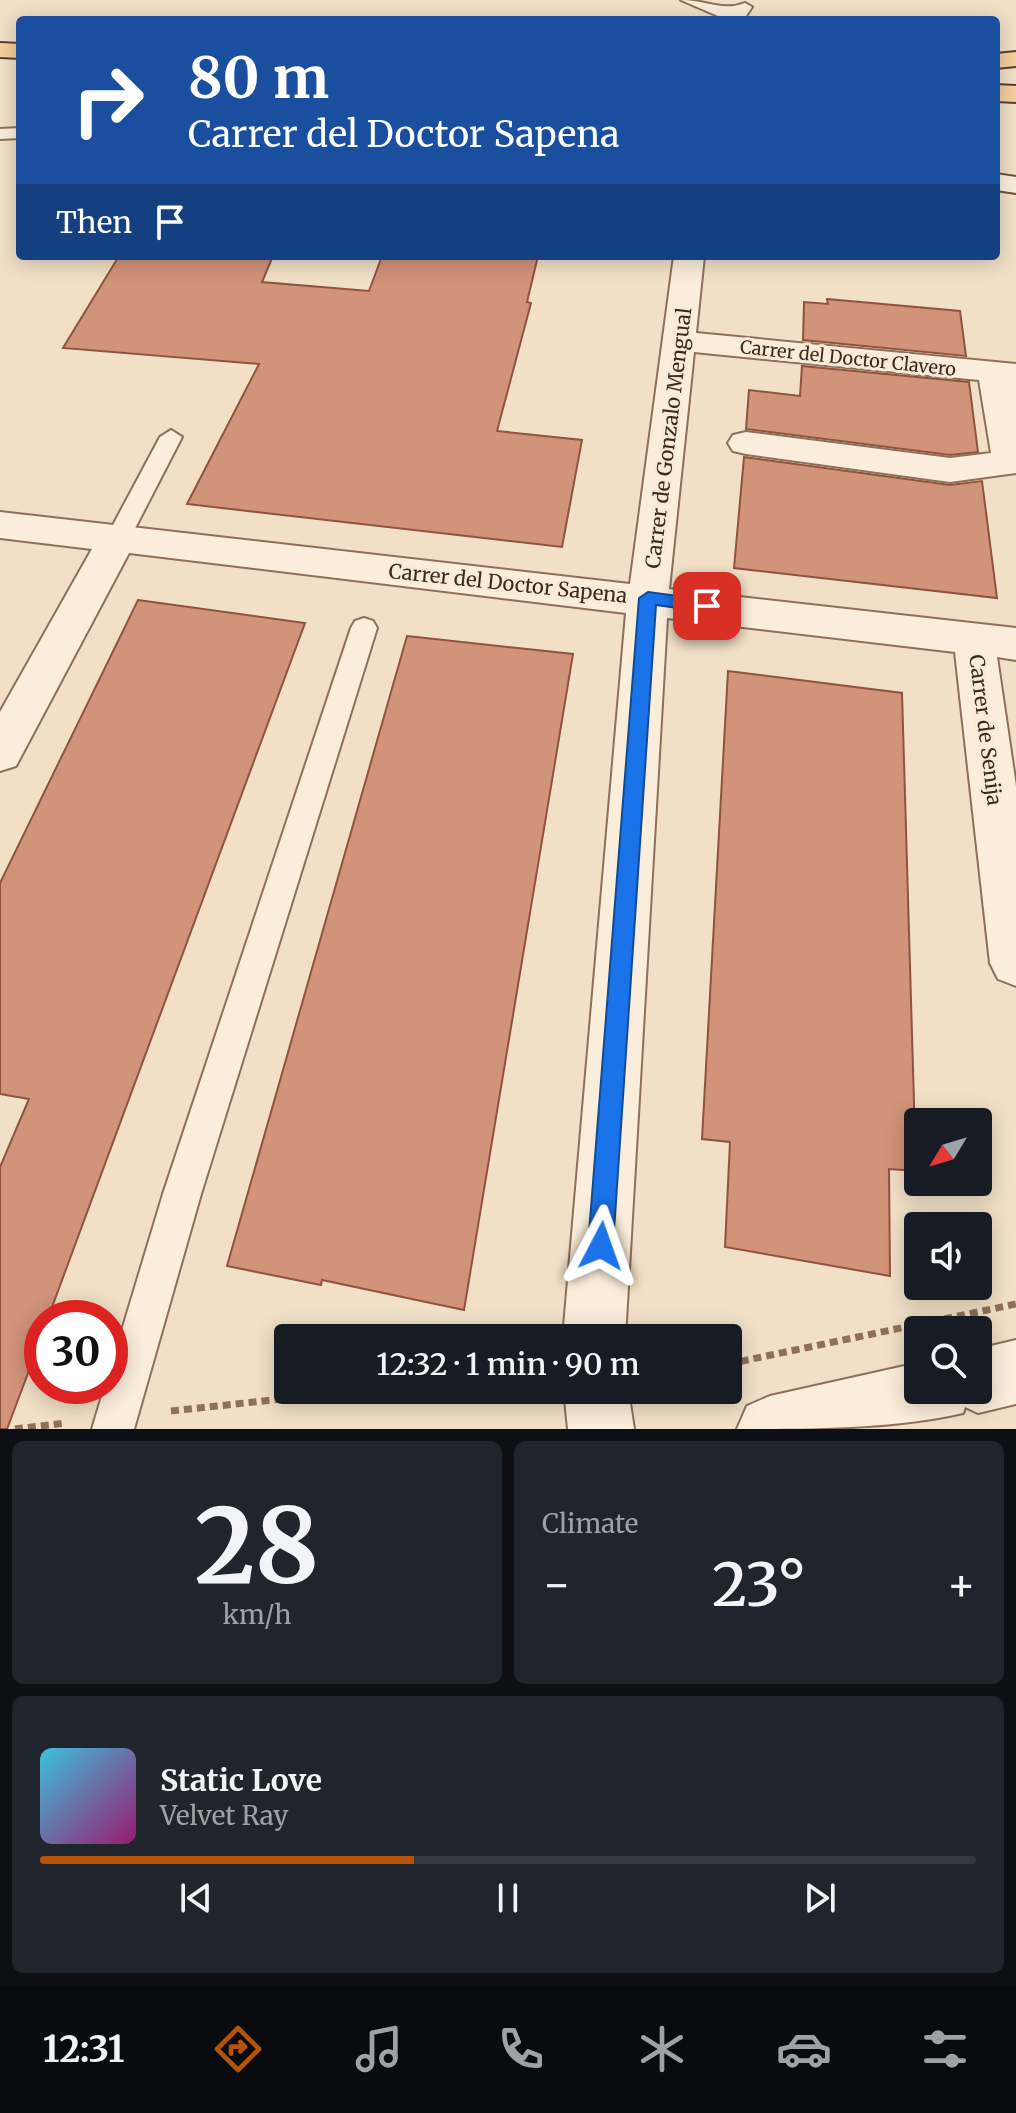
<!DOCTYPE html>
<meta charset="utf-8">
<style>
body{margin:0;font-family:Merriweather,serif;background:#20242c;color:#f1f3f6;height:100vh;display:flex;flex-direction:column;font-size:30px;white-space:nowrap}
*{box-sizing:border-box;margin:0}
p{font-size:26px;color:#9ea1a6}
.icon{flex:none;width:44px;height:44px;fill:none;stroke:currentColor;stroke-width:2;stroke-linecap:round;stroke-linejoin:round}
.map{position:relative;height:1429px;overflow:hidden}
.side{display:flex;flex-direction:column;gap:12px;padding:12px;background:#0d0f14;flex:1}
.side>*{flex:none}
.banner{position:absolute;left:16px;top:16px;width:984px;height:244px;border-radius:8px;box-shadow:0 4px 20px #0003;background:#1a4fa0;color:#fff;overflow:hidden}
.needle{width:52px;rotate:232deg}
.fabs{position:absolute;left:904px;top:1108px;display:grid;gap:16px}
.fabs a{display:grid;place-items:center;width:88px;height:88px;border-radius:8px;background:#171b24;box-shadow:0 4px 20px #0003;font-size:40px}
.speed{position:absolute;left:24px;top:1300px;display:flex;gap:16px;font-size:40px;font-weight:700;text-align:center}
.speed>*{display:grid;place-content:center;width:104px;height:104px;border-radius:50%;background:#171b24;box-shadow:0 4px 20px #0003;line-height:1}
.speed .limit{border:12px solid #d22;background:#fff;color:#111}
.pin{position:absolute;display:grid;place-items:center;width:68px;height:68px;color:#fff;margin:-34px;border-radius:16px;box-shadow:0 4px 12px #0006}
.me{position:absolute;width:88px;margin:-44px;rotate:4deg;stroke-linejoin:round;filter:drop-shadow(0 0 6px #0008)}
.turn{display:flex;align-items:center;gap:28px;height:168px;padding:0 40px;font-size:36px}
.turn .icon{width:104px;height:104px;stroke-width:2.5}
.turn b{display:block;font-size:56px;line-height:68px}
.then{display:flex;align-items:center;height:76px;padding:0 40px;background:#0003;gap:16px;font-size:30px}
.big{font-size:60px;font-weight:600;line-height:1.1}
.side .tile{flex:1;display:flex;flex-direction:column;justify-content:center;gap:12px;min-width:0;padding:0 28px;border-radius:12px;background:#20242c}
.side .dial{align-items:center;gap:0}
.dial b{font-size:104px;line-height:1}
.song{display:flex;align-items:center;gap:24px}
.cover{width:96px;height:96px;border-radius:12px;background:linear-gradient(135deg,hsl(190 70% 55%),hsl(320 70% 35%))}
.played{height:8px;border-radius:4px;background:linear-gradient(90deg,#b45309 40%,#363941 40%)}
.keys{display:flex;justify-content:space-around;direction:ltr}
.heat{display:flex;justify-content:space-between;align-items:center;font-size:44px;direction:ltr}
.side .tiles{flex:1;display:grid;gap:12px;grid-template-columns:1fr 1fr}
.tile:last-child{grid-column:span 2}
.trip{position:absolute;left:274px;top:1324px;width:468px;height:80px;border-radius:8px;background:#171b24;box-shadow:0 4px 20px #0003;font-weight:600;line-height:80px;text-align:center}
.tab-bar{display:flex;height:128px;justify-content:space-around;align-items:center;background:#090b0e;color:#9ea1a6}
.tab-bar .icon{width:56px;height:56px}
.tab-bar .on{color:#b45309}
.tab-bar b{font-size:36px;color:#f1f3f6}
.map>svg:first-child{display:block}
.building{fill:#d1937a;stroke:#8f543f;stroke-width:2}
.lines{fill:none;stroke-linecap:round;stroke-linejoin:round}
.lane-casing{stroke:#8e6f5a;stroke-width:4}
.street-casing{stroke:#8e6f5a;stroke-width:4}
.secondary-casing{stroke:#70503d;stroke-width:4}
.primary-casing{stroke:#5c3e2f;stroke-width:4}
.path{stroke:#8e6f5a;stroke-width:7;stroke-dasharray:8 5;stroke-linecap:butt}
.lane{fill:#fbeddb;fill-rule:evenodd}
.street{fill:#fbeddb;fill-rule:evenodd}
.secondary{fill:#fbeddb;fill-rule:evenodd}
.primary{fill:#f5cf9d;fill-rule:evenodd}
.route{fill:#1a73e8;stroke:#114b97;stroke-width:2}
.labels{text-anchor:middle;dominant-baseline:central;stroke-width:6;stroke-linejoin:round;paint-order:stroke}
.far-street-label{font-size:18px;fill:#3d2a1f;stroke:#f8ead7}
.street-label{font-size:20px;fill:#3d2a1f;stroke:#f8ead7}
</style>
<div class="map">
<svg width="1016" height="1429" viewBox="0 0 1016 1429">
<rect width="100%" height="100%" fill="#f1dfc6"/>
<!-- building -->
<g class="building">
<path d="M 119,256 L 273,256 L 262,282 L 369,291 L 382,256 L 538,256 L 527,302 L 531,303 L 497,431 L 582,440 L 562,547 L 187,504 L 259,364 L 63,348 Z"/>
<path d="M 827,299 L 960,311 L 966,356 L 803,340 L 804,302 L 828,304 Z"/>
<path d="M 802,366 L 969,382 L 978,452 L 950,455 L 746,429 L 749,390 L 800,396 Z"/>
<path d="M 744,457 L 950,485 L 982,481 L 997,598 L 734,568 Z"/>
<path d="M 138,600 L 305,623 L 48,1318 L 42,1318 L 42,1336 L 7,1429 L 0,1429 L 0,1167 L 29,1099 L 0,1094 L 0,883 Z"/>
<path d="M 407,636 L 573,654 L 464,1310 L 322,1280 L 321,1285 L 227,1266 Z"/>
<path d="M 728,671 L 902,693 L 916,1171 L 889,1169 L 890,1276 L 725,1247 L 730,1142 L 702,1139 Z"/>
</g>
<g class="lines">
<!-- lane casing -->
<g class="lane-casing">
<g id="lane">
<path d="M 681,0 C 707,0 722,12 745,3 L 752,7 L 746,16 L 718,16 Z"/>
<path d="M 20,128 L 20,138 L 0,139 L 0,129 Z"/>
<path d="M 171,430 L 182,437 L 129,540 L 126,546 L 108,546 L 105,540 L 160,437 Z"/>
<path d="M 364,618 L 373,621 L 377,628 L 201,1194 L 134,1429 L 92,1429 L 105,1386 L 110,1386 L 110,1370 L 163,1194 L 351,628 L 355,621 Z"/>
</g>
</g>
<!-- street casing -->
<g class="street-casing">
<g id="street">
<path d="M 674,256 L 704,256 L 696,333 L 1016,364 L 1016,473 L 950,482 L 746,454 L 733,451 L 728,443 L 733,435 L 746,432 L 950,458 L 991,453 L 979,380 L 694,352 L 669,589 L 1016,628 L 1016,660 L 997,657 L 1016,786 L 1016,986 L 998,979 L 990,963 L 955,652 L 667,618 L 625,1338 L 563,1338 L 626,613 L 129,553 L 16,766 L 0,771 L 0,712 L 92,549 L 0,538 L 0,512 L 630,584 Z"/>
<path d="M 1016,1340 L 1016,1404 L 978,1413 L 965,1407 L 963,1413 C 894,1429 811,1429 737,1429 L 747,1406 L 770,1396 L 918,1363 L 918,1390 L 978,1390 L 978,1349 Z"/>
<path d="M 564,1390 L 628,1390 L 634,1429 L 568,1429 Z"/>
</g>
</g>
<!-- secondary casing -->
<g class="secondary-casing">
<path id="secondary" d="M 996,174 L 1016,177 L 1016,193 L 996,190 Z"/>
</g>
<!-- primary casing -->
<g class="primary-casing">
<g id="primary">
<path d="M 0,43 L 20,44 L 20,58 L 0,57 Z"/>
<path d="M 1016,52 L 1016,66 L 996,68 L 996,54 Z"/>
<path d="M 996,85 L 1016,86 L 1016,102 L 996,101 Z"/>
</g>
</g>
<!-- path -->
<g class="path">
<path d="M 728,1364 L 1016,1304"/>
<path d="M 171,1411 L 365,1390"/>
<path d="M 15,1429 L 66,1423"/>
</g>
<!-- lane -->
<use href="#lane" class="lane"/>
<!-- street -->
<use href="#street" class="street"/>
<!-- secondary -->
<use href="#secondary" class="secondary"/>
<!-- primary -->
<use href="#primary" class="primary"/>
</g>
<!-- route -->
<path class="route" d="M 648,592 L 707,600 L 715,606 L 707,612 L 656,605 L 613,1246 L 609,1254 L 601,1258 L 592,1254 L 588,1246 L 639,598 Z"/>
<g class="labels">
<!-- far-street labels -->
<g class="far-street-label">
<text transform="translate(848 358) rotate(6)">Carrer del Doctor Clavero</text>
</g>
<!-- street labels -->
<g class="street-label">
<text transform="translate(668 438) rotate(-83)">Carrer de Gonzalo Mengual</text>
<text transform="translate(508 583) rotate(6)">Carrer del Doctor Sapena</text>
<text transform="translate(986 730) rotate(83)">Carrer de Senija</text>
</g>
</g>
</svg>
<div class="fabs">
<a><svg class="needle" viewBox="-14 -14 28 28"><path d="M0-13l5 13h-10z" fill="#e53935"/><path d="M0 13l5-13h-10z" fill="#9ea1a6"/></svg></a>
<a><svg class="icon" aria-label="sound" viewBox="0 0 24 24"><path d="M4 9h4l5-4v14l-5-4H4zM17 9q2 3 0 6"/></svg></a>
<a><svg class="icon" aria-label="search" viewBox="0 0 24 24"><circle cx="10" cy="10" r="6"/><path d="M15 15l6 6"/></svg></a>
</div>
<div class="speed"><div class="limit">30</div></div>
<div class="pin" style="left:707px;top:606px;background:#d93025"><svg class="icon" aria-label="arrive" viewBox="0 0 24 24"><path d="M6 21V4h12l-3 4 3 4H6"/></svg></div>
<svg class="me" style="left:601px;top:1246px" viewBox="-20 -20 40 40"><path d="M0-17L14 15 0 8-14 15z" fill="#1a73e8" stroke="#fff" stroke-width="4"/></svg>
<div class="trip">12:32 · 1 min · 90 m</div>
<div class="banner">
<div class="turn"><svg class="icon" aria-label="right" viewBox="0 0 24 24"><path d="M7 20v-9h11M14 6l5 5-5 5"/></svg><div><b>80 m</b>Carrer del Doctor Sapena</div></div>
<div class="then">Then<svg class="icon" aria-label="arrive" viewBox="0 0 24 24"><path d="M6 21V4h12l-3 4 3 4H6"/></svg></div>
</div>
</div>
<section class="side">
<div class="tiles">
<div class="tile dial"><b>28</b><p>km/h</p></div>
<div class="tile"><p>Climate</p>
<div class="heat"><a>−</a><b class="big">23°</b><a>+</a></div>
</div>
<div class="tile">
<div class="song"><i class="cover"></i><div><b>Static Love</b><p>Velvet Ray</p></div></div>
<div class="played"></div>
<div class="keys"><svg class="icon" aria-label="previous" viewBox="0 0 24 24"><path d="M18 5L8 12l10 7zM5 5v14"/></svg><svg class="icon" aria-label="pause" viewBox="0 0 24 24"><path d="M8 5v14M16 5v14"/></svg><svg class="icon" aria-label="next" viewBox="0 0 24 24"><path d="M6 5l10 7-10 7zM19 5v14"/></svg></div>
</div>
</div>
</section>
<nav class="tab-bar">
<b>12:31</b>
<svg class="icon on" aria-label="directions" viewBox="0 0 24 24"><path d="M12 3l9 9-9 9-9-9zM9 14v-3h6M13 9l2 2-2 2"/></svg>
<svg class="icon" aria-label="music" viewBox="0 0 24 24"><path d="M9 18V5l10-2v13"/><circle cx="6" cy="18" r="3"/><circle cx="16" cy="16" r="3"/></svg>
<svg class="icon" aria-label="phone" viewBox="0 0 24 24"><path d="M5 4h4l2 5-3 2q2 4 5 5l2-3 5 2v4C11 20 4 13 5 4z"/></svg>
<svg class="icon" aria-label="climate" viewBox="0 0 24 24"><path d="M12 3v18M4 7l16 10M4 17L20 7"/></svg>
<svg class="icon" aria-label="car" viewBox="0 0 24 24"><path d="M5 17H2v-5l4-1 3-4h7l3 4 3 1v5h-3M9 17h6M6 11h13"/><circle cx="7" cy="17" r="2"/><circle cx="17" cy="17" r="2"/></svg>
<svg class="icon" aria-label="filters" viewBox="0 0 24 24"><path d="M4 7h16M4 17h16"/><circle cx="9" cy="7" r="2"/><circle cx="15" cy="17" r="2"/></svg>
</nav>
